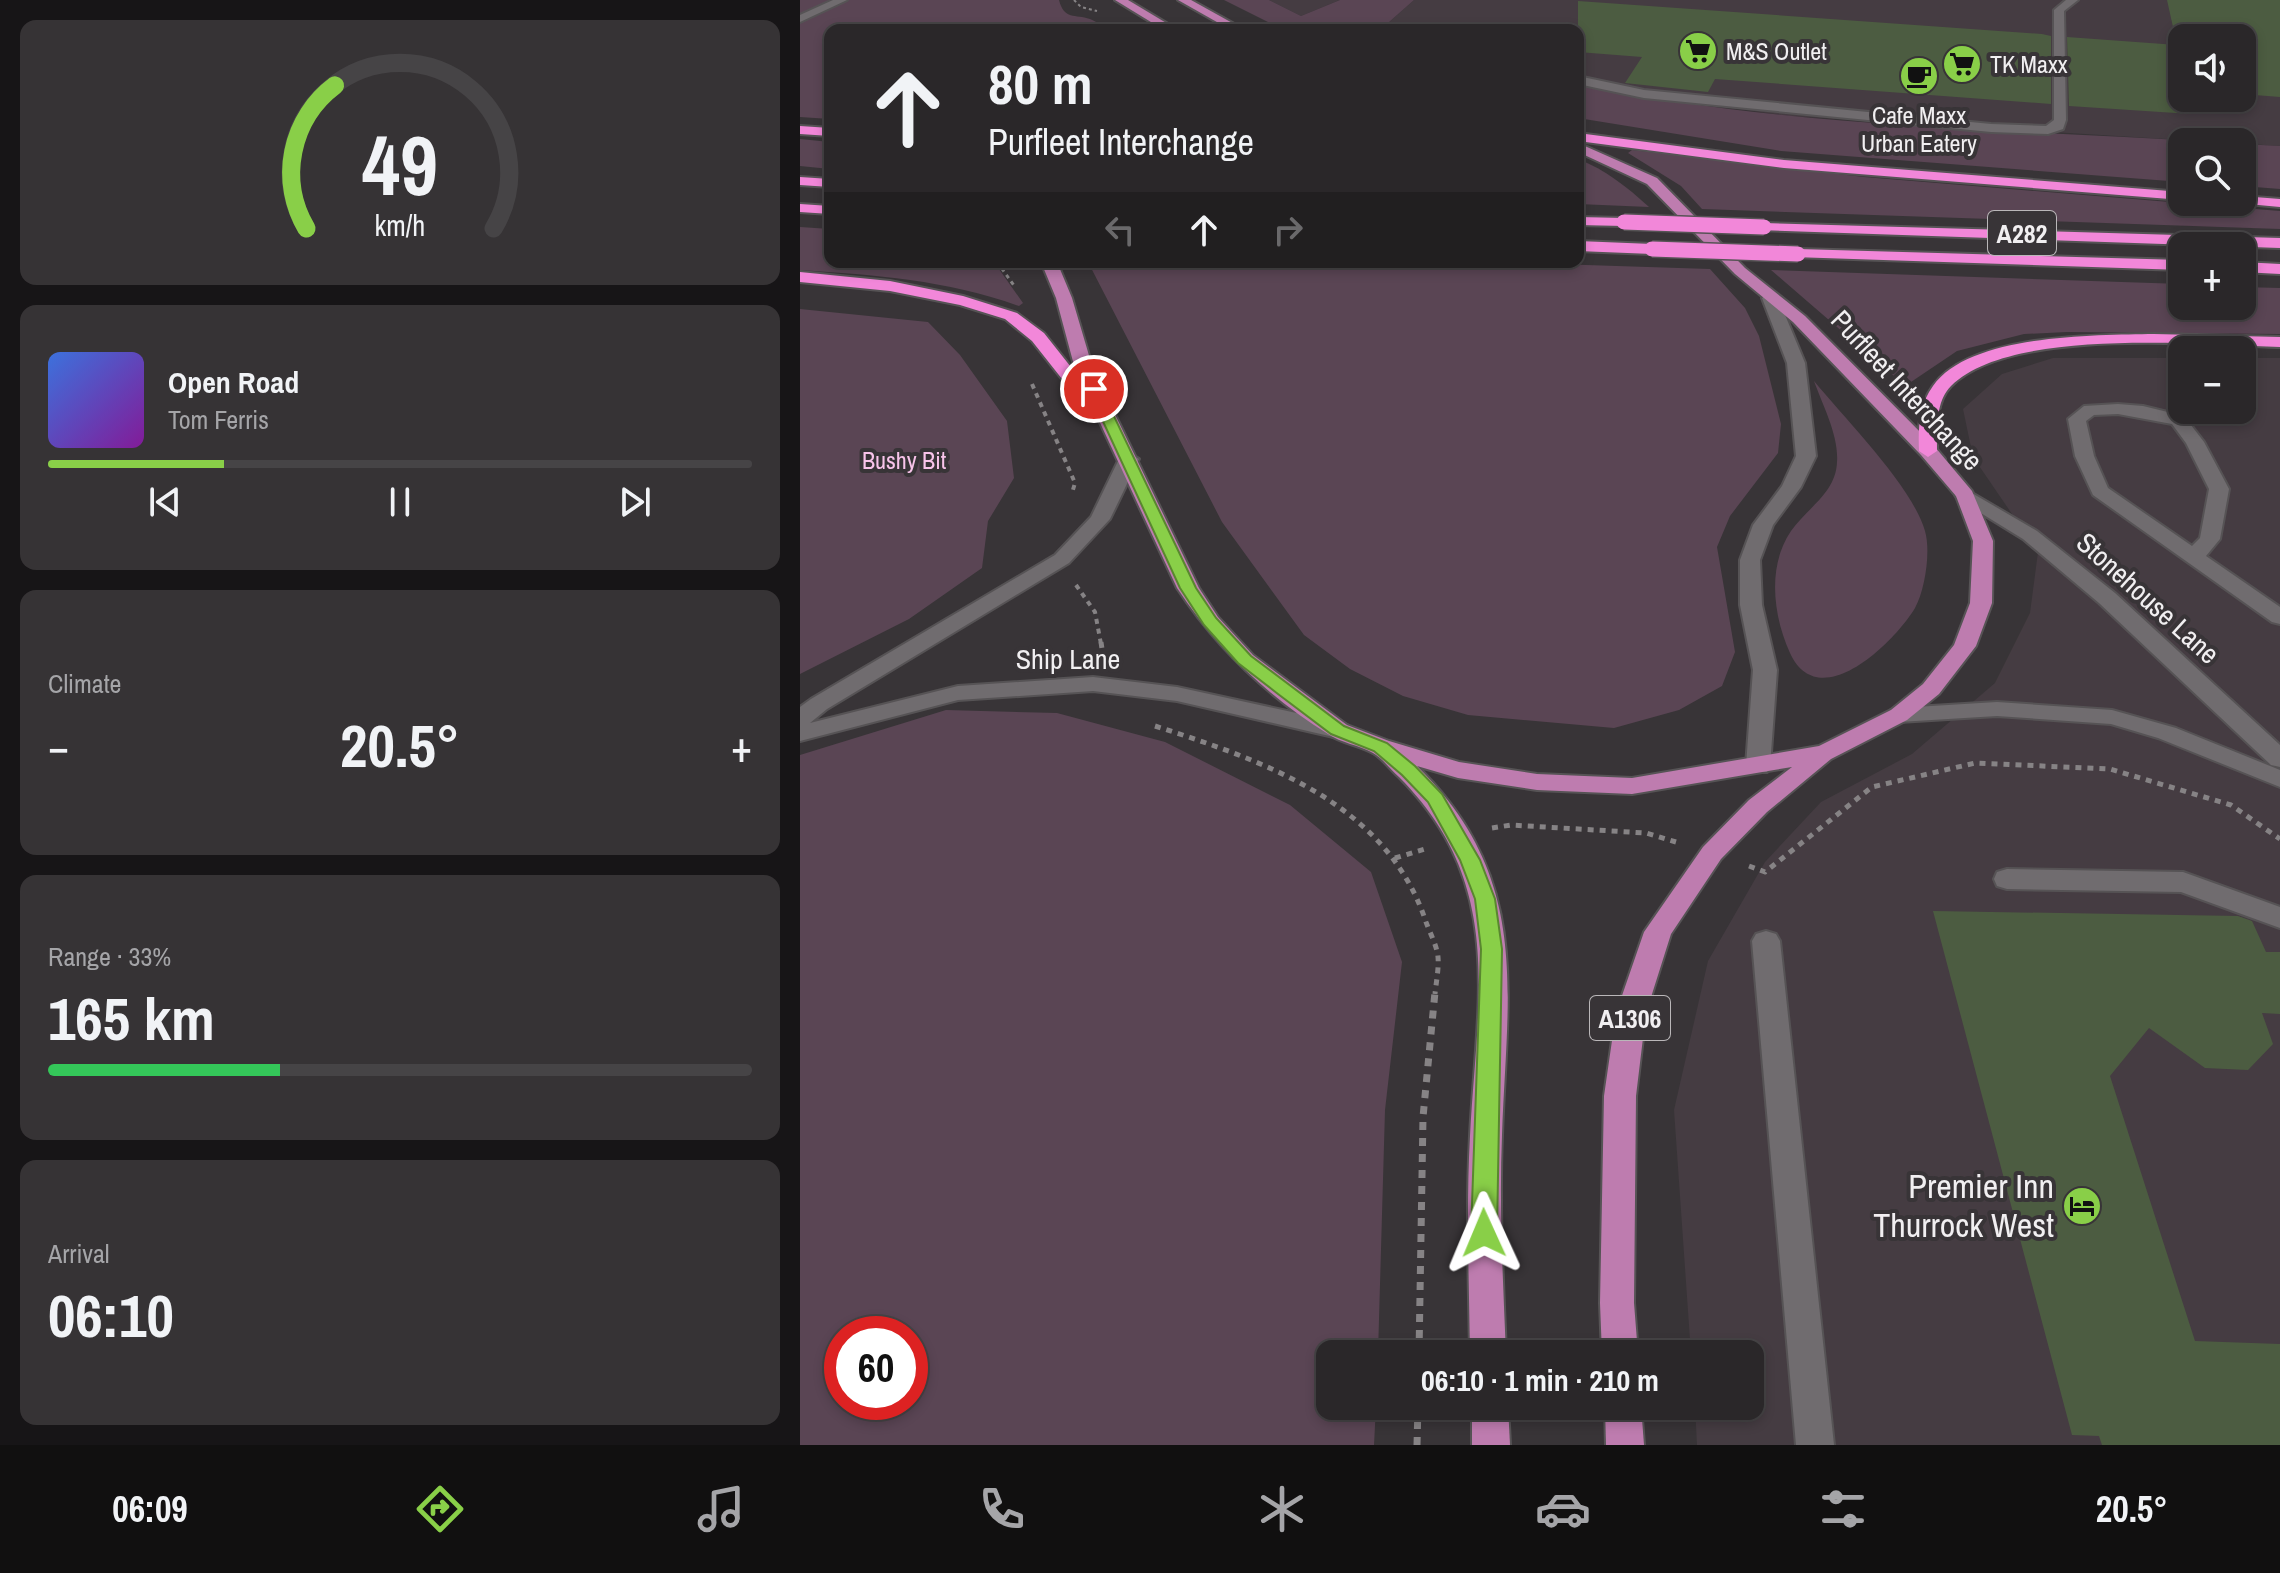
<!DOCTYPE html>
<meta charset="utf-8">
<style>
body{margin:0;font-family:"Archivo Narrow",sans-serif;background:#363335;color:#f1f3f6;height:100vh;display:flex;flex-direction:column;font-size:30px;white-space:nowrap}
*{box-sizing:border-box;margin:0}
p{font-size:26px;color:#a5a5a8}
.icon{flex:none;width:44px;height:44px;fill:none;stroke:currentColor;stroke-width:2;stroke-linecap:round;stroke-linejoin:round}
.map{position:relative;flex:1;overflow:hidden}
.details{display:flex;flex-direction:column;gap:20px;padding:20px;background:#171517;width:800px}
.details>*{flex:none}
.hud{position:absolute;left:24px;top:24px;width:760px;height:244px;border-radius:16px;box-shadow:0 4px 12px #0003,0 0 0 2px #464446;background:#2a2729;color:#f1f3f6;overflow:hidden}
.fabs{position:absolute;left:1368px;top:24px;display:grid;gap:16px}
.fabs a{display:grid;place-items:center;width:88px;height:88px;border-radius:16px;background:#2a2729;box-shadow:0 4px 12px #0003,0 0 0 2px #464446;font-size:40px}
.speed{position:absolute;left:24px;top:1316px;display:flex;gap:16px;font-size:40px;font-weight:700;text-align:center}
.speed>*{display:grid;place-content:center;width:104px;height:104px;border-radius:50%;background:#2a2729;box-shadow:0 4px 12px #0003,0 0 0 2px #464446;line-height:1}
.speed .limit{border:12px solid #d22;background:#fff;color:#111}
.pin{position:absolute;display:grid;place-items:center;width:68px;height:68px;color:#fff;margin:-34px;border:4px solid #fff;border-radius:50%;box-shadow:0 2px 8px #0007}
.me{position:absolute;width:88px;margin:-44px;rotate:359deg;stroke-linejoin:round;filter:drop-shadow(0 0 6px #0008)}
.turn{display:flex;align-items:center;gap:28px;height:168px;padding:0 32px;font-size:36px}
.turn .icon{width:104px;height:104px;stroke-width:2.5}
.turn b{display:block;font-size:56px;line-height:68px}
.lanes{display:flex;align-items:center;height:76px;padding:0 32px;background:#0003;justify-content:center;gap:40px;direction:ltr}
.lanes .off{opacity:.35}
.big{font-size:60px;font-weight:700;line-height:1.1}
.details .tile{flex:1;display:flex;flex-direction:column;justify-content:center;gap:12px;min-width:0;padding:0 28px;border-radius:16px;background:#363335}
.details .dial{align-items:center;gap:0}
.dial svg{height:208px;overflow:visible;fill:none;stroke:#464446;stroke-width:7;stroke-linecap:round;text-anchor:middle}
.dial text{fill:#f1f3f6;stroke:none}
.song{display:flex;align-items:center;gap:24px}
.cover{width:96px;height:96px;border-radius:12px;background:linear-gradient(135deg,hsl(220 70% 55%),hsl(290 70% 35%))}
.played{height:8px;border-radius:4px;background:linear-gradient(90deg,#89cf48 25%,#464446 25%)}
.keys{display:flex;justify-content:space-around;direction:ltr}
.heat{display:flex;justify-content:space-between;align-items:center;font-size:44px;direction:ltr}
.charge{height:12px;border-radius:6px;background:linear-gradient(90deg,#34c759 33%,#464446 0)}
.trip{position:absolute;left:516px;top:1340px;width:448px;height:80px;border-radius:16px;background:#2a2729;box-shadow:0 4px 12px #0003,0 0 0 2px #464446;font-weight:700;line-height:80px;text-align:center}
.dock{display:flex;height:128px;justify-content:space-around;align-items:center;background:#111010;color:#a5a5a8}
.dock .icon{width:56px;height:56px}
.dock .current{color:#89cf48}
.dock b{font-size:36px;color:#f1f3f6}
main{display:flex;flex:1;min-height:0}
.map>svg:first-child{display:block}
.built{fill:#453c42;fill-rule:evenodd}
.green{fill:#5a4554;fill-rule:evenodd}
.building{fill:#4c5c41}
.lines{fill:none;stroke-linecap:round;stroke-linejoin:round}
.minor-casing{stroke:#565355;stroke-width:4}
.major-casing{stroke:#565355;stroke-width:4}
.highway-casing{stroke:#565355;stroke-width:4}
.path-far4{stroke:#868385;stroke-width:2;stroke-dasharray:3 3;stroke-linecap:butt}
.path-far3{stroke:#868385;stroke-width:3;stroke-dasharray:4 4;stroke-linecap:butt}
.path-far2{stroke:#868385;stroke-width:4;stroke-dasharray:5 5;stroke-linecap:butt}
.path-far1{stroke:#868385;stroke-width:5;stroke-dasharray:6 6;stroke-linecap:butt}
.path{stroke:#868385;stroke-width:7;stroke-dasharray:8 8;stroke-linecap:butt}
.minor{fill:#706c6f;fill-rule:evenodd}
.major{fill:#be7caf;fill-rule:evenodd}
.highway{fill:#f287d9;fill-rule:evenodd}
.highway-bridge-casing{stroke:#565355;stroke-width:18;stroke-linecap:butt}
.highway-bridge{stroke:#f287d9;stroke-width:15}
.route{fill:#89cf48;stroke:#59872f;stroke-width:2}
.labels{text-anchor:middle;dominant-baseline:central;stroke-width:8;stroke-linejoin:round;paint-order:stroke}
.far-poi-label{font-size:24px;fill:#f1eff1;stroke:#383437;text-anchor:start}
.far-park-label{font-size:24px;fill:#f8c4ea;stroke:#383437}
.shield{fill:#383437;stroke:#bab7b9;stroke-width:2}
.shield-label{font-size:26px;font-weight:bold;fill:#f1eff1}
.street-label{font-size:28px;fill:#f1eff1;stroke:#383437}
.near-poi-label{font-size:34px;fill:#f1eff1;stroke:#383437;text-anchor:end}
</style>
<main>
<section class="details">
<div class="tile dial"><svg viewBox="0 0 100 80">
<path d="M14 69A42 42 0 1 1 86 69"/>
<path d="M14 69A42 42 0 0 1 25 14" stroke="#89cf48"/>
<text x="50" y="56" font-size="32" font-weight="700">49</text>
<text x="50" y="72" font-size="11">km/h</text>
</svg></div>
<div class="tile">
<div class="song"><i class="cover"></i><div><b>Open Road</b><p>Tom Ferris</p></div></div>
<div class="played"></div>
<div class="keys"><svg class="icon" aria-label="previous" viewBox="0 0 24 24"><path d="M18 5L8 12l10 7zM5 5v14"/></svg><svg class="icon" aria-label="pause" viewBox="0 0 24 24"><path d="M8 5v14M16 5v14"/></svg><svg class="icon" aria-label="next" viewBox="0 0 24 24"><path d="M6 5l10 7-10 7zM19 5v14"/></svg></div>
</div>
<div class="tile"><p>Climate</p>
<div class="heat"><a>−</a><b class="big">20.5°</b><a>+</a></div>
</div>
<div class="tile"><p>Range · 33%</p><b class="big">165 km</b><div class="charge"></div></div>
<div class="tile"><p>Arrival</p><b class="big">06:10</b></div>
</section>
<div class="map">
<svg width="1480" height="1445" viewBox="0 0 1480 1445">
<rect width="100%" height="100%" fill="#383437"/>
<!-- built -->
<g class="built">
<path d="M 469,0 L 540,0 L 501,16 Z"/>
<path d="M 614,0 L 1480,0 L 1480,146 L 989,116 L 821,93 L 778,84 L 778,30 L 580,30 ZM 1382,38 L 1442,38 L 1442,98 L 1382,98 Z"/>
<path d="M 1253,358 L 1382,358 L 1382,410 L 1442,410 L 1442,358 L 1480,358 L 1480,1445 L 897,1445 L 895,1406 L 950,1406 L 950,1354 L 891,1354 L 874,1110 L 908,961 L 965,862 L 1021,802 L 1112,754 L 1195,683 L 1230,613 L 1238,552 L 1173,457 L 1163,409 L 1202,374 Z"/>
</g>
<!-- green -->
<g class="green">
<path d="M 0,0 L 259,0 C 264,20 275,14 290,19 C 296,21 303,27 308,30 L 30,30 L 30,119 L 0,117 Z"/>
<path d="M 424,0 L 469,0 L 501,16 L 540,0 L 614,0 L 580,30 L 484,30 Z"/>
<path d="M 778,84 C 987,128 1204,129 1417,142 L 1382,142 L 1382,182 L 981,151 L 778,118 Z"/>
<path d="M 0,139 L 30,142 L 30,169 L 0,166 Z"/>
<path d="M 1442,144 L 1480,146 L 1480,189 L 1442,186 Z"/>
<path d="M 832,150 L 1064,177 L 1480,211 L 1480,229 L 902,209 L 881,186 L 828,153 Z"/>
<path d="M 778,159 C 806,170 827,187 849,207 L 778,204 Z"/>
<path d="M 0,227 L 30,229 L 30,262 L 194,262 L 223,303 L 219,306 C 147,280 75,275 0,270 Z"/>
<path d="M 288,262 L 694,262 L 910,269 L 945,308 L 959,336 L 981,424 L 978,453 L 930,516 L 917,547 L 935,652 L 922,686 L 879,710 L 814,728 L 668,715 L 603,696 L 550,669 L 504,635 L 422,522 Z"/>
<path d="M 971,270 L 1382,284 L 1382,306 L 1442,306 L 1442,287 L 1480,288 L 1480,334 L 1267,332 L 1224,334 L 1157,351 L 1108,384 L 1103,384 Z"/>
<path d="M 0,309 L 128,322 L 160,355 L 207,421 L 214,478 L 188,521 L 182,568 L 109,619 L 0,674 Z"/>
<path d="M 1014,381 C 1046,420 1112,486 1125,531 C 1131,551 1125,590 1115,608 C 1094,643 1019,716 990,653 C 973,616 967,566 991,531 C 1007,508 1036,493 1037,462 C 1039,436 1023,406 1014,381 Z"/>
<path d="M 146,710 L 257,713 L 365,742 L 490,805 L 571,872 L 602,962 L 585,1110 L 578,1354 L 530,1354 L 530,1406 L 576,1406 L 574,1445 L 0,1445 L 0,755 ZM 42,1334 L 110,1334 L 110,1402 L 42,1402 Z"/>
</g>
<!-- building -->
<g class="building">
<path d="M 1367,0 L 1480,0 L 1480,97 L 1442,94 L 1442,38 L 1382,38 L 1382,98 L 1388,98 L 1391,114 L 1269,106 L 1267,37 L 1377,45 Z"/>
<path d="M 778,1 L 1242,34 L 1251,36 L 1251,104 L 915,79 L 908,92 L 825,83 L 842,57 L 778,52 Z"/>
<path d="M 1133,911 L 1438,916 L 1452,921 L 1466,952 L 1480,952 L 1480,1014 L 1462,1013 L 1473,1044 L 1448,1070 L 1405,1068 L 1349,1028 L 1310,1076 L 1395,1341 L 1480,1344 L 1480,1445 L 1302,1445 L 1299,1436 L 1272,1435 Z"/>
</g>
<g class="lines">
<!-- minor casing -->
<g class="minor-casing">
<g id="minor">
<path d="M 33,0 L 47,0 L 0,22 L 0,15 Z"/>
<path d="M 1266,0 L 1278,0 L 1264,11 L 1266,120 L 1263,129 L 1248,134 L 1191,132 L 844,98 L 778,84 L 778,76 L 844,90 L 1191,124 L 1246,126 L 1254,120 L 1254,10 Z"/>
<path d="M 970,293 L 978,298 L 1005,363 L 1016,456 L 1001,487 L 973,525 L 960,560 L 962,605 L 977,670 L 970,766 L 967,772 L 949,772 L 946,766 L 953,670 L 940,605 L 940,560 L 953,525 L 982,486 L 996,456 L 987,363 L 962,298 Z"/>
<path d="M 1318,404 L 1343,406 L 1384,416 L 1404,442 L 1429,489 L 1420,539 L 1406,556 L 1480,607 L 1480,624 L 1472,622 L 1293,495 L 1275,456 L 1268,419 L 1284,406 ZM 1318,414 L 1372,424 L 1386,443 L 1409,489 L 1400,538 L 1392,546 L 1308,488 L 1294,456 L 1286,421 L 1294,415 Z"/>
<path d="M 329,453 L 339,459 L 310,519 L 269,563 L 27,709 L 10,723 L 158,686 L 293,677 L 377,687 L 538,722 L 547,725 L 550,730 L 547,735 L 538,738 L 377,701 L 293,691 L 158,700 L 0,741 L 0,707 L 11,699 L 255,555 L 291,517 L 319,459 Z"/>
<path d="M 1165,489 L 1237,531 L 1315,593 L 1480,745 L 1480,767 L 1471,765 L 1299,603 L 1223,539 L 1158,499 L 1155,495 L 1158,491 Z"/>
<path d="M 1197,702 L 1312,710 L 1376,728 L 1480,770 L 1480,787 L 1358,738 L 1311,724 L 1197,716 L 1099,722 L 1091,720 L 1087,715 L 1091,710 L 1099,708 Z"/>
<path d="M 1207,869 L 1383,872 L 1480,907 L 1480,928 L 1381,892 L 1207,889 L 1197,886 L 1194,879 L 1197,872 Z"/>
<path d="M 966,931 L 976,934 L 980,941 L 1034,1445 L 996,1445 L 952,941 L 956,934 Z"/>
</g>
</g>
<!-- major casing -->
<g class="major-casing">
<g id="major">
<path d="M 315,0 L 328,0 L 378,30 L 364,30 Z"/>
<path d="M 378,0 L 391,0 L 445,30 L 431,30 Z"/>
<path d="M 778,143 L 857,178 L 945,268 L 1005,316 L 1135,447 L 1172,491 L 1193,541 L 1192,603 L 1176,646 L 1139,694 L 1107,720 L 1031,759 L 967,812 L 921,859 L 871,934 L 846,1013 L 836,1096 L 834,1303 L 838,1354 L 802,1354 L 800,1303 L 804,1096 L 816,1013 L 844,932 L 903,847 L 949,800 L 992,767 L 832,794 L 737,790 L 658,778 L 617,766 C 732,879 707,990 702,1135 C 699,1208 703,1281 706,1354 L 670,1354 C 669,1281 666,1209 670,1136 C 677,1000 706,884 599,777 C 591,770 581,757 573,753 C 559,745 541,743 528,734 C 467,696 416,647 377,588 L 275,369 L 256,298 L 241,262 L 257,262 L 272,298 L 293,369 L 399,588 L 418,617 L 453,655 L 547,725 L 589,741 L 659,762 L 737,774 L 832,778 L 1019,746 L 1091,710 L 1123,684 L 1154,645 L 1170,603 L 1173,541 L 1156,496 L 1121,455 L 993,322 L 935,274 L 847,184 L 778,152 Z"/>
<path d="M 672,1406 L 708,1406 L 710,1445 L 672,1445 Z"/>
<path d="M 805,1406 L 841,1406 L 844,1445 L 806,1445 Z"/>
</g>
</g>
<!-- highway casing -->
<g class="highway-casing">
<g id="highway">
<path d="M 0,126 L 30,128 L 30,136 L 0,134 Z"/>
<path d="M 778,133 L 984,160 L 1382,192 L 1382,200 L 984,168 L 778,141 Z"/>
<path d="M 0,177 L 30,179 L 30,187 L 0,185 Z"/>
<path d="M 1442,196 L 1480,199 L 1480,207 L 1437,203 L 1442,202 Z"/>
<path d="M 0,204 L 30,206 L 30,214 L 0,212 Z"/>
<path d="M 778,217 L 824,218 L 831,222 L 824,226 L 778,225 Z"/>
<path d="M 964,223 L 1480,238 L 1480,248 L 959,230 L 957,227 Z"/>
<path d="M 778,241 L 852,244 L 860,249 L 852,254 L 778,251 Z"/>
<path d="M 998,249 L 1382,260 L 1382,270 L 993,257 L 993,251 Z"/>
<path d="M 1442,262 L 1480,264 L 1480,274 L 1442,272 Z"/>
<path d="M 0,272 L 90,281 L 163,296 L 217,313 L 244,333 L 278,376 L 314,408 L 311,412 L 299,412 L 266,384 L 232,341 L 205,319 L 160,305 L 90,291 L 0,282 Z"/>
<path d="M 1354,334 L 1480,337 L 1480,347 C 1399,345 1210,327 1151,386 C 1135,402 1137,431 1137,451 L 1128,457 L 1119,451 C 1118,428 1119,405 1133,386 C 1169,334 1296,335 1354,334 Z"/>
</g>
</g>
<!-- path-far4 -->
<path class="path-far4" d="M 274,0 L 281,7 L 297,11"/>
<!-- path-far3 -->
<path class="path-far3" d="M 197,262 L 215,287"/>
<!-- path-far2 -->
<g class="path-far2">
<path d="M 232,384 L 275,483 L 272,493"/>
<path d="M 276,585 L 295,612 L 301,644"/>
</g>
<!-- path-far1 -->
<g class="path-far1">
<path d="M 301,642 L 303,656"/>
<path d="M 355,726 C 464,761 587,803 626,922 C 630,933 637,946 638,957 C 639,969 636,983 635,994"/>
<path d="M 692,828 L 711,825 L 846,833 L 876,842"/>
<path d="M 595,858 L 625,849"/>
<path d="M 949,866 L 965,872 L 1072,787 L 1175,763 L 1310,769 L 1431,805 L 1480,839"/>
</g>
<!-- path -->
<g class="path">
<path d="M 619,1354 L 623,1117 L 635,992"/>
<path d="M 617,1445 L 618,1406"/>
</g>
<!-- minor -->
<use href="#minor" class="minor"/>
<!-- major -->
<use href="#major" class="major"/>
<!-- highway -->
<use href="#highway" class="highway"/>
<!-- highway-bridge casing -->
<g class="highway-bridge-casing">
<g id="highway-bridge">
<path d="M 824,222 L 964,227"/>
<path d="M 852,249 L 998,254"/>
</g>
</g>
<!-- highway-bridge -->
<use href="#highway-bridge" class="highway-bridge"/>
</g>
<!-- route -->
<path class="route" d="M 290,386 L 301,389 L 396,588 L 416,618 L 451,656 L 544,726 L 587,743 L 615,766 L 642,794 L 680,860 L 695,899 L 702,949 L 697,1233 L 693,1241 L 684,1244 L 675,1241 L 671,1233 L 681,949 L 675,899 L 660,860 L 628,802 L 602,775 L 574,751 L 531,734 L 478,694 L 438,663 L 404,625 L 380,588 L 288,389 Z"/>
<!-- icons -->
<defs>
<g id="supermarket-disc" transform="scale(2)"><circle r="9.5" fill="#89cf48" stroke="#383437"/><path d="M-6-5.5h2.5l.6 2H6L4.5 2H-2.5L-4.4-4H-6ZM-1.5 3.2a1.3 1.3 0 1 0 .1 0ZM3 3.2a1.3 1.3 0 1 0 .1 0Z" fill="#111"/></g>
<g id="cafe-disc" transform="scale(2)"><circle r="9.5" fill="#89cf48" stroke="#383437"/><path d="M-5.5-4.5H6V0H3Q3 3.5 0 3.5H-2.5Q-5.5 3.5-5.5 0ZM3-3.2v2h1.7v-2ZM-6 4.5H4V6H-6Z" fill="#111"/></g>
<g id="hotel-disc" transform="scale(2)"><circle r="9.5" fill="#89cf48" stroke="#383437"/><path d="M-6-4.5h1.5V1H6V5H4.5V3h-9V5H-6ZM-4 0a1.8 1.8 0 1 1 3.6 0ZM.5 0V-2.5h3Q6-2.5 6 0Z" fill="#111"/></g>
</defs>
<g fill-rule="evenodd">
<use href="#supermarket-disc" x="898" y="51"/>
<use href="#supermarket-disc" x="1162" y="64"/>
<use href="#cafe-disc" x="1119" y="76"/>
<use href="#hotel-disc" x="1282" y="1206"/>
</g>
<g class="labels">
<!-- far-poi labels -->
<g class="far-poi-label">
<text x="926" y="51">M&amp;S Outlet</text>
<text x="1190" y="64">TK Maxx</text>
<text x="1119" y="115" text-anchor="middle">Cafe Maxx<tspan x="1119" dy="28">Urban Eatery</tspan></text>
</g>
<!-- far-park labels -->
<g class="far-park-label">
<text x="104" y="460">Bushy Bit</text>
</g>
<!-- shield labels -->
<g class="shield">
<rect x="1188" y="211" width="68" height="44" rx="6"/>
<rect x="790" y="996" width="80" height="44" rx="6"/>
</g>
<g class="shield-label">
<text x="1222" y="233">A282</text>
<text x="830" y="1018">A1306</text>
</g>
<!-- street labels -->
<g class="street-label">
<text transform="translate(1107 390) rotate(47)">Purfleet Interchange</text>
<text transform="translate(1348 598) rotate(42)">Stonehouse Lane</text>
<text x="268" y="659">Ship Lane</text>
</g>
<!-- near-poi labels -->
<g class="near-poi-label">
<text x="1254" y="1186">Premier Inn<tspan x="1254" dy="39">Thurrock West</tspan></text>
</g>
</g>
</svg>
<div class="fabs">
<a><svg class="icon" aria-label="sound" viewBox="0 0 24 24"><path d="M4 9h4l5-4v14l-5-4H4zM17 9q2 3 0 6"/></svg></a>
<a><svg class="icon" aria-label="search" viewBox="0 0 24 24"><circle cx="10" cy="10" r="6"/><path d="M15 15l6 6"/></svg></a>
<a>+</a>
<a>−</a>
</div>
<div class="speed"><div class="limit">60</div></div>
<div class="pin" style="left:294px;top:389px;background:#d93025"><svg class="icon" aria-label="arrive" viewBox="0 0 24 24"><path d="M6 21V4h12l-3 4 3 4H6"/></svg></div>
<svg class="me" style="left:684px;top:1233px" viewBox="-20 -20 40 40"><path d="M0-17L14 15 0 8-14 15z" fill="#89cf48" stroke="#fff" stroke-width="4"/></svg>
<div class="trip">06:10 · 1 min · 210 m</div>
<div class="hud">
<div class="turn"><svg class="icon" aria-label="ahead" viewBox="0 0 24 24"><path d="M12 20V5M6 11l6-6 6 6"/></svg><div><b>80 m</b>Purfleet Interchange</div></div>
<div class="lanes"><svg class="icon off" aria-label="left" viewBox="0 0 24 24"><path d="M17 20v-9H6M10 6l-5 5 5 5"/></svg><svg class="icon" aria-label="ahead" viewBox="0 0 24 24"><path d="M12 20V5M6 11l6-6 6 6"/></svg><svg class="icon off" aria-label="right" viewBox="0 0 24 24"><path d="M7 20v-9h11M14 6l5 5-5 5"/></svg></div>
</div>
</div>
</main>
<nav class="dock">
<b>06:09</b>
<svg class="icon current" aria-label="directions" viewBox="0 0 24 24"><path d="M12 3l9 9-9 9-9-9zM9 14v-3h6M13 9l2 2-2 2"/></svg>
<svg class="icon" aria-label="music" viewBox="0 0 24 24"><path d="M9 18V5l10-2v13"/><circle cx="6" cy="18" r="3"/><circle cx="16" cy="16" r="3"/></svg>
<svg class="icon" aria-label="phone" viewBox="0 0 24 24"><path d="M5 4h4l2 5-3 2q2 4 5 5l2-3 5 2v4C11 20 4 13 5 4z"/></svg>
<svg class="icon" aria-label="climate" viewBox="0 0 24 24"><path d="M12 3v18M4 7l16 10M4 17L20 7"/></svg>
<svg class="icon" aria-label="car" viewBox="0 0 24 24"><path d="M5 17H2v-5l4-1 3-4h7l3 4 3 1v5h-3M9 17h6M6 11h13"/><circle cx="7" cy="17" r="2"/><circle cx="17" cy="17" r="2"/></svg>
<svg class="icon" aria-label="filters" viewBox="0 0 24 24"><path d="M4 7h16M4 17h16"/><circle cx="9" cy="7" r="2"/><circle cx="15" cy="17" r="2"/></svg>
<b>20.5°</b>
</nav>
